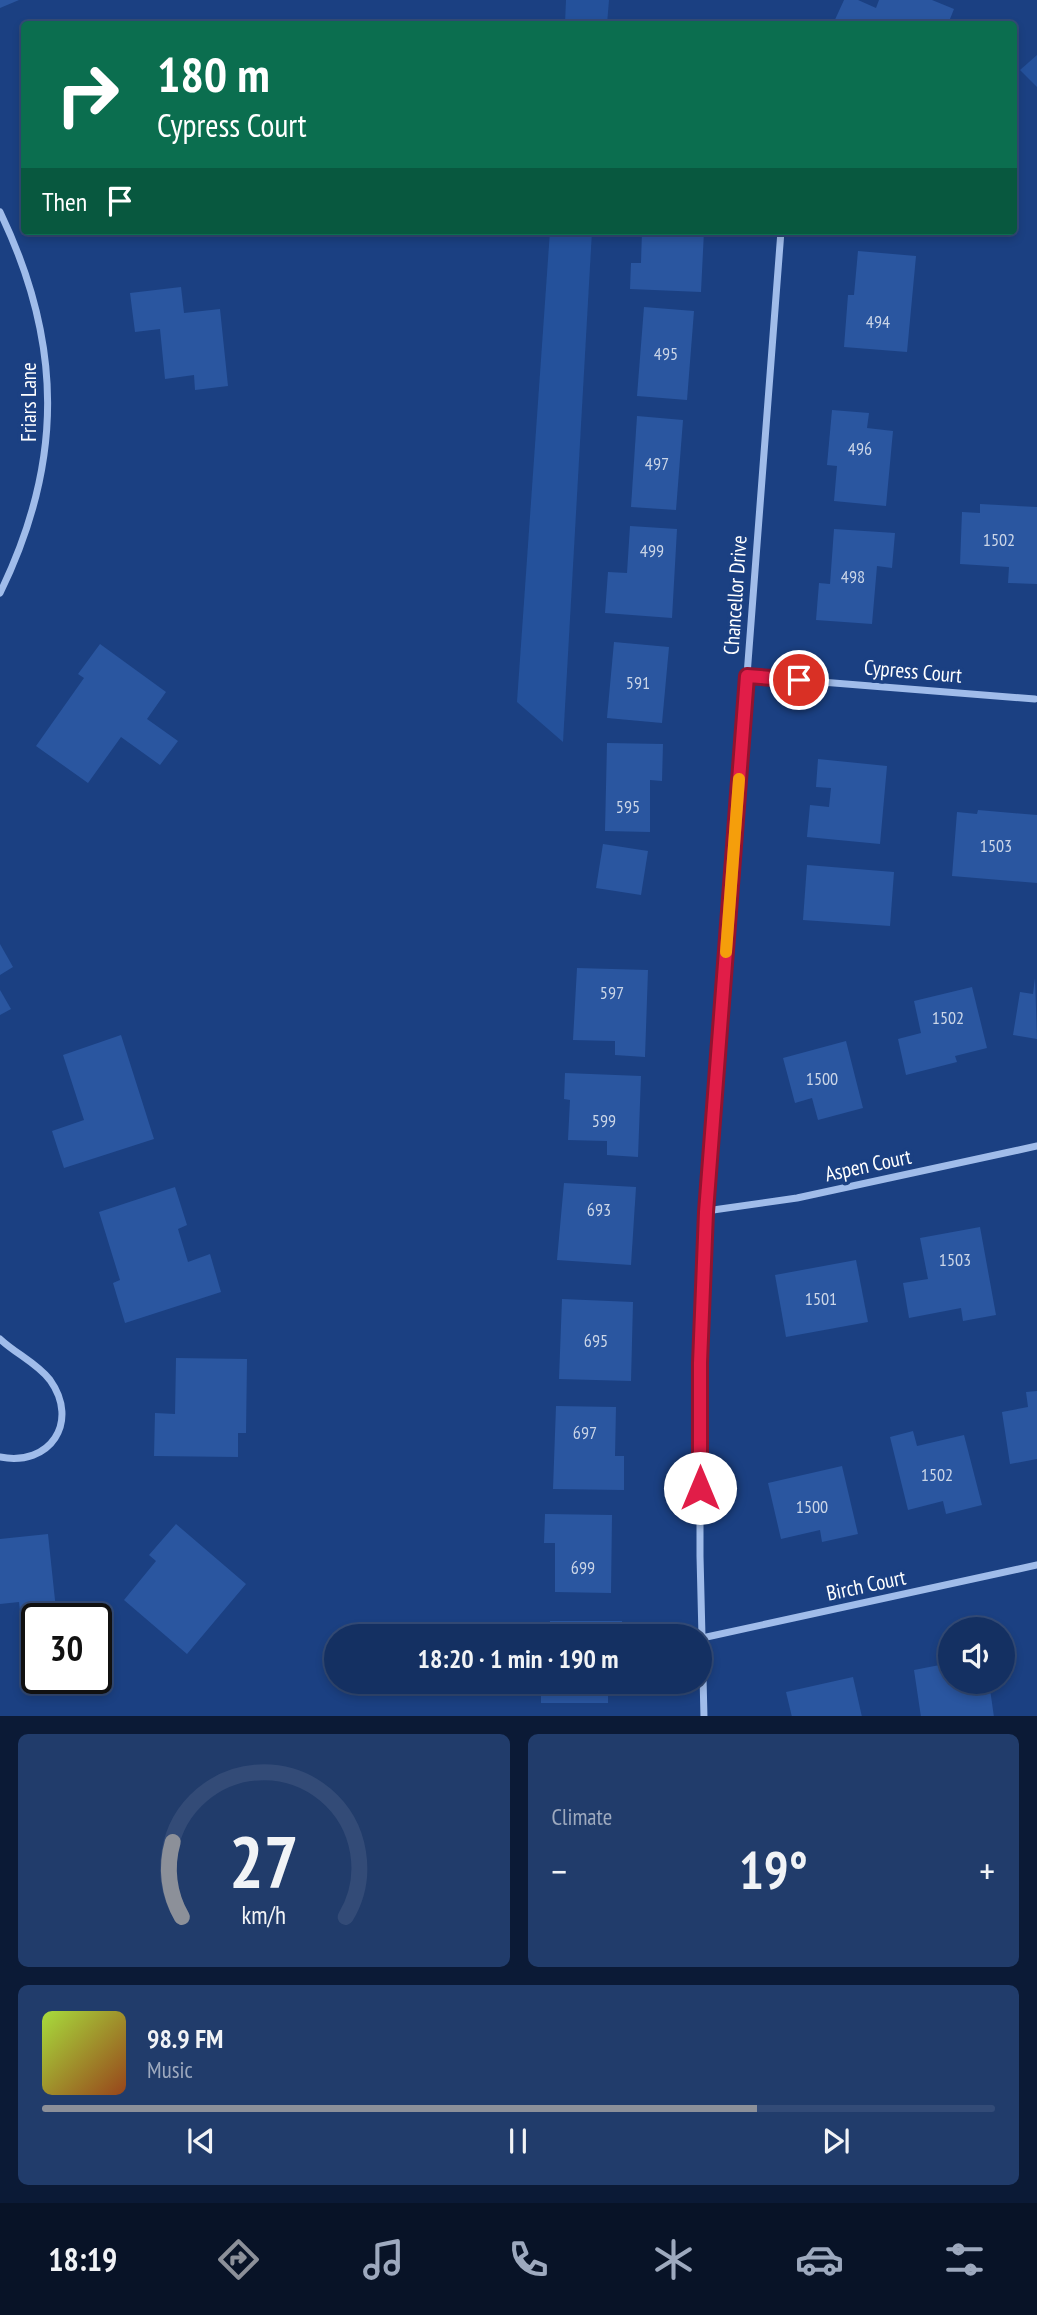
<!DOCTYPE html>
<meta charset="utf-8">
<style>
body{margin:0;font-family:"PT Sans Narrow",sans-serif;background:#213c6b;color:#f1f3f6;height:100vh;display:flex;flex-direction:column;font-size:26px;white-space:nowrap}
*{box-sizing:border-box;margin:0}
p{font-size:23px;color:#9da9be}
.icon{flex:none;width:38px;height:38px;fill:none;stroke:currentColor;stroke-width:2;stroke-linecap:round;stroke-linejoin:round}
.map{position:relative;height:1716px;overflow:hidden}
.sheet{display:flex;flex-direction:column;gap:18px;padding:18px;background:#0b1a36;flex:1}
.sheet>*{flex:none}
.banner{position:absolute;left:21px;top:21px;width:996px;height:214px;border-radius:7px;box-shadow:0 4px 10px #0003,0 0 0 2px #334b77;background:#0b6e4f;color:#fff;overflow:hidden}
.controls{position:absolute;left:938px;top:1617px;display:grid;gap:14px}
.controls a{display:grid;place-items:center;width:77px;height:77px;border-radius:50%;background:#143062;box-shadow:0 4px 10px #0003,0 0 0 2px #334b77;font-size:35px}
.speed{position:absolute;left:21px;top:1603px;display:flex;gap:14px;font-size:35px;font-weight:700;text-align:center}
.speed>*{display:grid;place-content:center;width:91px;height:91px;border-radius:50%;background:#143062;box-shadow:0 4px 10px #0003,0 0 0 2px #334b77;line-height:1}
.speed .limit{border:4px solid #111;border-radius:10px;background:#fff;color:#111}
.pin{position:absolute;display:grid;place-items:center;width:60px;height:60px;color:#fff;margin:-30px;border:4px solid #fff;border-radius:50%;box-shadow:0 2px 7px #0007}
.me{position:absolute;width:77px;margin:-38px;rotate:0deg;stroke-linejoin:round;filter:drop-shadow(0 0 5px #0008)}
.turn{display:flex;align-items:center;gap:24px;height:147px;padding:0 21px;font-size:32px}
.turn .icon{width:91px;height:91px;stroke-width:2.5}
.turn b{display:block;font-size:49px;line-height:60px}
.then{display:flex;align-items:center;height:66px;padding:0 21px;background:#0003;gap:14px;font-size:26px}
.big{font-size:52px;font-weight:800;line-height:1.1}
.sheet .widget{flex:1;display:flex;flex-direction:column;justify-content:center;gap:10px;min-width:0;padding:0 24px;border-radius:10px;background:#213c6b}
.sheet .dial{align-items:center;gap:0}
.dial svg{height:182px;overflow:visible;fill:none;stroke:#334b77;stroke-width:7;stroke-linecap:round;text-anchor:middle}
.dial text{fill:#f1f3f6;stroke:none}
.song{display:flex;align-items:center;gap:21px}
.cover{width:84px;height:84px;border-radius:10px;background:linear-gradient(135deg,hsl(80 70% 55%),hsl(20 70% 35%))}
.played{height:7px;border-radius:4px;background:linear-gradient(90deg,#8c9099 75%,#334b77 75%)}
.keys{display:flex;justify-content:space-around;direction:ltr}
.heat{display:flex;justify-content:space-between;align-items:center;font-size:38px;direction:ltr}
.sheet .tiles{flex:1;display:grid;gap:18px;grid-template-columns:1fr 1fr}
.widget:last-child{grid-column:span 2}
.trip{position:absolute;left:324px;top:1624px;width:388px;height:70px;border-radius:35px;background:#143062;box-shadow:0 4px 10px #0003,0 0 0 2px #334b77;font-weight:800;line-height:70px;text-align:center}
.tabs{display:flex;height:112px;justify-content:space-around;align-items:center;background:#081327;color:#9da9be}
.tabs .icon{width:49px;height:49px}
.tabs .on{color:#8c9099}
.tabs b{font-size:32px;color:#f1f3f6}
.map>svg:first-child{display:block}
.green{fill:#24519b}
.building{fill:#2a56a0}
.lines{fill:none;stroke-linecap:round;stroke-linejoin:round}
.street{stroke:#a0bcea;stroke-width:7}
.route-casing{stroke:#92132f;stroke-width:18}
.route{stroke:#e11d48;stroke-width:12}
.slow{stroke:#f59e0b;stroke-width:12}
.labels{text-anchor:middle;dominant-baseline:central;stroke-width:7;stroke-linejoin:round;paint-order:stroke}
.number-label{font-size:18px;fill:#cad5e7}
.street-label{font-size:21px;fill:#fff;stroke:#1b4082}
</style>
<div class="map">
<svg width="1037" height="1717" viewBox="0 0 1037 1717">
<rect width="100%" height="100%" fill="#1b4082"/>
<!-- green -->
<g class="green">
<path d="M 566,0 L 609,0 L 607,24 L 565,24 Z"/>
<path d="M 1037,55 L 1037,87 L 1020,70 Z"/>
<path d="M 550,231 L 592,231 L 563,742 L 517,702 Z"/>
</g>
<!-- building -->
<g class="building">
<path d="M 0,0 L 19,0 L 0,8 Z"/>
<path d="M 844,0 L 858,0 L 876,8 L 879,0 L 932,0 L 954,9 L 948,24 L 833,24 Z"/>
<path d="M 642,231 L 704,231 L 701,292 L 630,289 L 631,263 L 641,263 Z"/>
<path d="M 858,251 L 916,256 L 907,352 L 844,347 L 848,295 L 854,295 Z"/>
<path d="M 181,287 L 184,313 L 220,309 L 228,386 L 195,390 L 194,375 L 165,379 L 160,329 L 135,332 L 130,293 Z"/>
<path d="M 644,307 L 694,311 L 687,400 L 637,396 Z"/>
<path d="M 832,410 L 869,413 L 867,428 L 893,431 L 886,506 L 834,501 L 837,466 L 827,465 Z"/>
<path d="M 637,416 L 683,420 L 676,510 L 631,507 Z"/>
<path d="M 980,504 L 1037,507 L 1037,584 L 1008,583 L 1009,567 L 960,564 L 962,512 L 980,513 Z"/>
<path d="M 630,526 L 677,529 L 672,618 L 605,613 L 608,572 L 627,573 Z"/>
<path d="M 834,529 L 895,533 L 892,568 L 877,566 L 872,624 L 816,620 L 819,583 L 830,584 Z"/>
<path d="M 614,642 L 669,647 L 662,723 L 607,718 Z"/>
<path d="M 100,644 L 166,692 L 147,719 L 178,741 L 160,765 L 121,737 L 88,783 L 36,746 L 84,678 L 78,674 Z"/>
<path d="M 607,743 L 663,744 L 662,781 L 650,780 L 650,832 L 605,831 Z"/>
<path d="M 818,759 L 887,766 L 880,844 L 807,837 L 810,805 L 829,807 L 831,788 L 816,787 Z"/>
<path d="M 978,810 L 1037,815 L 1037,883 L 952,876 L 957,812 L 977,814 Z"/>
<path d="M 603,844 L 648,851 L 641,895 L 596,888 Z"/>
<path d="M 807,865 L 894,872 L 890,926 L 803,920 Z"/>
<path d="M 0,944 L 13,967 L 0,975 Z"/>
<path d="M 577,968 L 648,970 L 645,1057 L 615,1055 L 615,1041 L 573,1040 Z"/>
<path d="M 1035,978 L 1037,1039 L 1013,1035 L 1020,992 L 1033,994 Z"/>
<path d="M 972,987 L 987,1048 L 955,1056 L 957,1062 L 906,1075 L 898,1039 L 921,1033 L 914,1001 Z"/>
<path d="M 0,990 L 11,1009 L 0,1015 Z"/>
<path d="M 121,1035 L 154,1139 L 64,1168 L 52,1131 L 84,1120 L 63,1055 Z"/>
<path d="M 846,1041 L 863,1108 L 818,1120 L 812,1098 L 795,1103 L 783,1058 Z"/>
<path d="M 565,1073 L 641,1076 L 638,1157 L 607,1155 L 607,1141 L 568,1140 L 570,1100 L 564,1099 Z"/>
<path d="M 564,1183 L 636,1187 L 631,1265 L 557,1260 Z"/>
<path d="M 175,1187 L 187,1225 L 178,1229 L 188,1262 L 210,1254 L 221,1292 L 125,1323 L 113,1283 L 120,1280 L 99,1212 Z"/>
<path d="M 980,1227 L 996,1315 L 963,1321 L 961,1308 L 909,1318 L 903,1283 L 928,1279 L 920,1238 Z"/>
<path d="M 856,1260 L 868,1322 L 786,1337 L 775,1275 Z"/>
<path d="M 562,1299 L 633,1302 L 631,1381 L 559,1379 Z"/>
<path d="M 176,1358 L 247,1359 L 246,1433 L 238,1433 L 238,1457 L 154,1456 L 155,1413 L 175,1414 Z"/>
<path d="M 1037,1391 L 1037,1459 L 1010,1464 L 1002,1412 L 1028,1407 L 1026,1392 Z"/>
<path d="M 556,1406 L 616,1407 L 615,1456 L 624,1456 L 624,1490 L 553,1489 Z"/>
<path d="M 913,1431 L 917,1446 L 964,1435 L 982,1505 L 946,1514 L 943,1501 L 908,1510 L 890,1437 Z"/>
<path d="M 842,1466 L 858,1534 L 822,1542 L 820,1530 L 781,1539 L 768,1483 Z"/>
<path d="M 545,1514 L 612,1515 L 611,1593 L 555,1592 L 555,1543 L 544,1543 Z"/>
<path d="M 176,1524 L 246,1584 L 187,1654 L 124,1600 L 156,1561 L 149,1555 Z"/>
<path d="M 48,1534 L 57,1619 L 37,1619 L 37,1639 L 23,1641 L 19,1602 L 0,1604 L 0,1539 Z"/>
<rect x="550" y="1621" width="72" height="15"/>
<path d="M 950,1663 L 950,1682 L 989,1682 L 994,1717 L 921,1717 L 914,1670 Z"/>
<path d="M 853,1677 L 862,1717 L 792,1717 L 786,1692 Z"/>
<rect x="541" y="1682" width="67" height="21"/>
</g>
<g class="lines">
<!-- street -->
<g class="street">
<path d="M 0,212 C 63,343 64,462 0,593"/>
<path d="M 747,676 L 1035,699"/>
<path d="M 706,1211 L 797,1198 L 1037,1146"/>
<path d="M 0,1339 C 16,1354 37,1363 50,1380 C 80,1422 50,1467 0,1457"/>
<path d="M 702,1638 L 1037,1565"/>
<path d="M 704,1717 L 700,1556 L 700,1363 L 706,1211 L 781,231"/>
</g>
</g>
<g class="lines">
<!-- route casing -->
<g class="route-casing">
<path id="route" d="M 700,1488 L 700,1363 L 706,1212 L 747,676 L 799,680"/>
</g>
<!-- route -->
<use href="#route" class="route"/>
<!-- slow -->
<path class="slow" d="M 726,952 L 739,779"/>
</g>
<g class="labels">
<!-- number labels -->
<g class="number-label">
<text x="878" y="321">494</text>
<text x="666" y="353">495</text>
<text x="860" y="448">496</text>
<text x="657" y="463">497</text>
<text x="999" y="539">1502</text>
<text x="652" y="550">499</text>
<text x="853" y="576">498</text>
<text x="638" y="682">591</text>
<text x="628" y="806">595</text>
<text x="996" y="845">1503</text>
<text x="612" y="992">597</text>
<text x="948" y="1017">1502</text>
<text x="822" y="1078">1500</text>
<text x="604" y="1120">599</text>
<text x="599" y="1209">693</text>
<text x="955" y="1259">1503</text>
<text x="821" y="1298">1501</text>
<text x="596" y="1340">695</text>
<text x="585" y="1432">697</text>
<text x="937" y="1474">1502</text>
<text x="812" y="1506">1500</text>
<text x="583" y="1567">699</text>
</g>
<!-- street labels -->
<g class="street-label">
<text transform="translate(28 402) rotate(-90)">Friars Lane</text>
<text transform="translate(735 595) rotate(-86)">Chancellor Drive</text>
<text transform="translate(913 671) rotate(5)">Cypress Court</text>
<text transform="translate(868 1165) rotate(-12)">Aspen Court</text>
<text transform="translate(866 1585) rotate(-12)">Birch Court</text>
</g>
</g>
</svg>
<div class="controls">
<a><svg class="icon" aria-label="sound" viewBox="0 0 24 24"><path d="M4 9h4l5-4v14l-5-4H4zM17 9q2 3 0 6"/></svg></a>
</div>
<div class="speed"><div class="limit">30</div></div>
<div class="pin" style="left:799px;top:680px;background:#d93025"><svg class="icon" aria-label="arrive" viewBox="0 0 24 24"><path d="M6 21V4h12l-3 4 3 4H6"/></svg></div>
<svg class="me" style="left:700px;top:1488px" viewBox="-20 -20 40 40"><circle r="19" fill="#fff"/><path d="M0-13L10 11 0 6-10 11z" fill="#e11d48"/></svg>
<div class="trip">18:20 · 1 min · 190 m</div>
<div class="banner">
<div class="turn"><svg class="icon" aria-label="right" viewBox="0 0 24 24"><path d="M7 20v-9h11M14 6l5 5-5 5"/></svg><div><b>180 m</b>Cypress Court</div></div>
<div class="then">Then<svg class="icon" aria-label="arrive" viewBox="0 0 24 24"><path d="M6 21V4h12l-3 4 3 4H6"/></svg></div>
</div>
</div>
<section class="sheet">
<div class="tiles">
<div class="widget dial"><svg viewBox="0 0 100 80">
<path d="M14 69A42 42 0 1 1 86 69"/>
<path d="M14 69A42 42 0 0 1 10 36" stroke="#8c9099"/>
<text x="50" y="56" font-size="32" font-weight="700">27</text>
<text x="50" y="72" font-size="11">km/h</text>
</svg></div>
<div class="widget"><p>Climate</p>
<div class="heat"><a>−</a><b class="big">19°</b><a>+</a></div>
</div>
<div class="widget">
<div class="song"><i class="cover"></i><div><b>98.9 FM</b><p>Music</p></div></div>
<div class="played"></div>
<div class="keys"><svg class="icon" aria-label="previous" viewBox="0 0 24 24"><path d="M18 5L8 12l10 7zM5 5v14"/></svg><svg class="icon" aria-label="pause" viewBox="0 0 24 24"><path d="M8 5v14M16 5v14"/></svg><svg class="icon" aria-label="next" viewBox="0 0 24 24"><path d="M6 5l10 7-10 7zM19 5v14"/></svg></div>
</div>
</div>
</section>
<nav class="tabs">
<b>18:19</b>
<svg class="icon on" aria-label="directions" viewBox="0 0 24 24"><path d="M12 3l9 9-9 9-9-9zM9 14v-3h6M13 9l2 2-2 2"/></svg>
<svg class="icon" aria-label="music" viewBox="0 0 24 24"><path d="M9 18V5l10-2v13"/><circle cx="6" cy="18" r="3"/><circle cx="16" cy="16" r="3"/></svg>
<svg class="icon" aria-label="phone" viewBox="0 0 24 24"><path d="M5 4h4l2 5-3 2q2 4 5 5l2-3 5 2v4C11 20 4 13 5 4z"/></svg>
<svg class="icon" aria-label="climate" viewBox="0 0 24 24"><path d="M12 3v18M4 7l16 10M4 17L20 7"/></svg>
<svg class="icon" aria-label="car" viewBox="0 0 24 24"><path d="M5 17H2v-5l4-1 3-4h7l3 4 3 1v5h-3M9 17h6M6 11h13"/><circle cx="7" cy="17" r="2"/><circle cx="17" cy="17" r="2"/></svg>
<svg class="icon" aria-label="filters" viewBox="0 0 24 24"><path d="M4 7h16M4 17h16"/><circle cx="9" cy="7" r="2"/><circle cx="15" cy="17" r="2"/></svg>
</nav>
